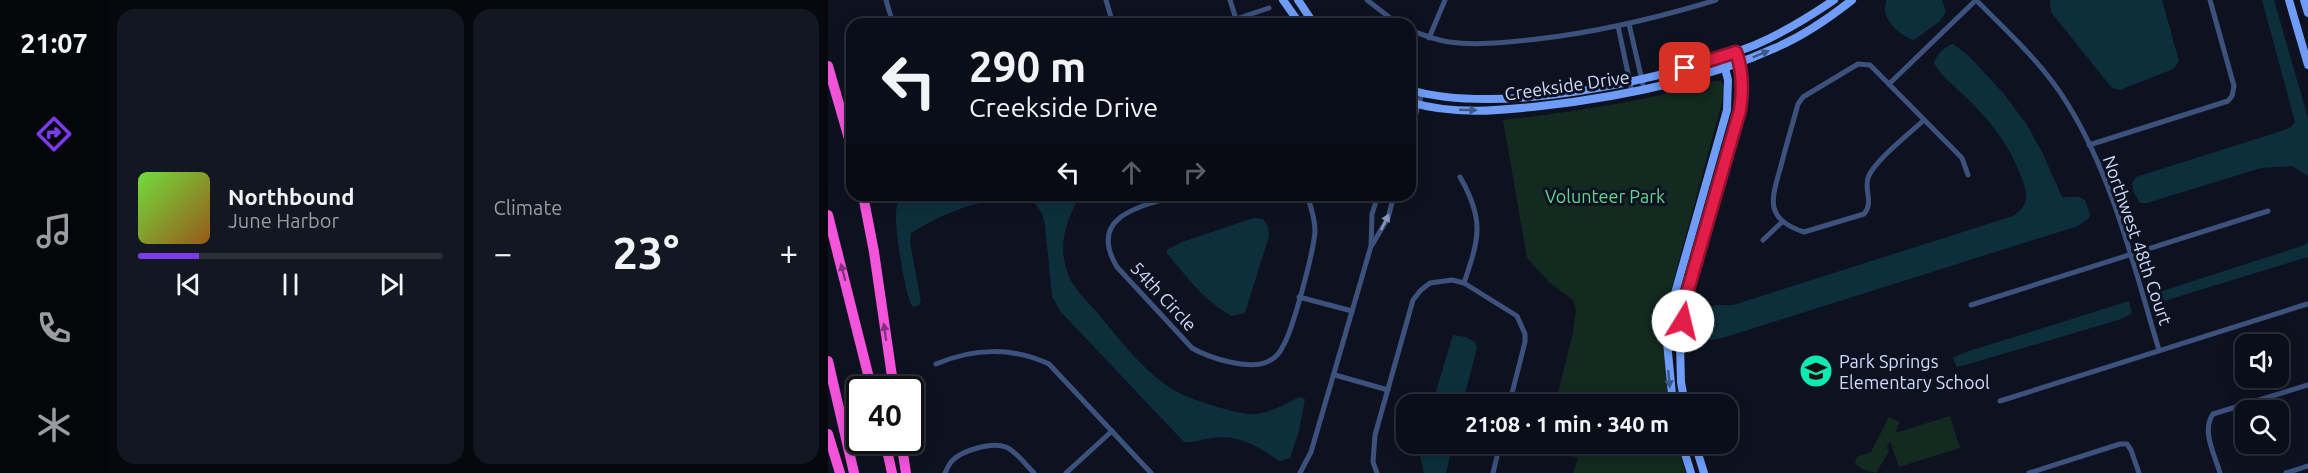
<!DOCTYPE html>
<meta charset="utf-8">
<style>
body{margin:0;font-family:Ubuntu,sans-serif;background:#131721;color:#f1f3f6;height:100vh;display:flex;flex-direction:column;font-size:22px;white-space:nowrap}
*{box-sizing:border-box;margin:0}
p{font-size:20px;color:#999ca2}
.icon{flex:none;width:33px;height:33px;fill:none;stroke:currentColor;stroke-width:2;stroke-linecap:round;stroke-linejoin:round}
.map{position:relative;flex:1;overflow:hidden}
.panel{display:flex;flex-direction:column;gap:9px;padding:9px;background:#06080d;width:720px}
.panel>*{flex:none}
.guide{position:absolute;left:18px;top:18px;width:570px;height:183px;border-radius:18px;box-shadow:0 3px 15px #0003,0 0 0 2px #2a2e37;background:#0a0e18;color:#f1f3f6;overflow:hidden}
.controls{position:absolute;left:1407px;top:334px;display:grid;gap:12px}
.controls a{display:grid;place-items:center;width:54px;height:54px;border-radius:12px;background:#0a0e18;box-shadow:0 3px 15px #0003,0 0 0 2px #2a2e37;font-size:30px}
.speed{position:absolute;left:18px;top:376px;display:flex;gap:12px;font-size:30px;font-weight:700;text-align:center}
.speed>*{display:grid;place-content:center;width:78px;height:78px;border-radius:50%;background:#0a0e18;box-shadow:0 3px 15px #0003,0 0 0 2px #2a2e37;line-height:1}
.speed .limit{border:3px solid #111;border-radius:9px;background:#fff;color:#111}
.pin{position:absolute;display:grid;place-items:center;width:51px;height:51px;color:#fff;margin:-26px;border-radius:12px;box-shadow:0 3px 9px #0006}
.me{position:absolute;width:66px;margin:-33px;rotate:9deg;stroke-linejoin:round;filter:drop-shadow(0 0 4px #0008)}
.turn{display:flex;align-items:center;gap:21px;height:126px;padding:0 24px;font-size:27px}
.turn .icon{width:78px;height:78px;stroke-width:2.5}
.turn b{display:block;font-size:42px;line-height:51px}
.lanes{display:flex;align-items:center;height:57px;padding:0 24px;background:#0003;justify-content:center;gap:30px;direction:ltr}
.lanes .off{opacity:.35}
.big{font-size:45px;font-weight:700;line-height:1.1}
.panel .card{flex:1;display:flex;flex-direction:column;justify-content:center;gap:9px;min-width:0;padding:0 21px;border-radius:18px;background:#131721}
.song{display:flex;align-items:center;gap:18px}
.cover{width:72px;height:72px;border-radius:9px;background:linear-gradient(135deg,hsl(100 70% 55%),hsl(30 70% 35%))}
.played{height:6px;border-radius:3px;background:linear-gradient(90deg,#7c3aed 20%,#2a2e37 20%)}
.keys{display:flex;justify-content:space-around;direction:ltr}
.heat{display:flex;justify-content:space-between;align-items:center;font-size:33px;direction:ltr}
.panel .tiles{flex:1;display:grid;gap:9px;grid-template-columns:repeat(2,1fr)}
.trip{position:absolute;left:568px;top:394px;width:342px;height:60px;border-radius:18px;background:#0a0e18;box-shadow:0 3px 15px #0003,0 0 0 2px #2a2e37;font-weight:700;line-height:60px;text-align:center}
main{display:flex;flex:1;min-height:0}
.tabs{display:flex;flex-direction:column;width:108px;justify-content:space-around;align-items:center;background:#04060a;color:#999ca2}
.tabs .icon{width:42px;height:42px}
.tabs .selected{color:#7c3aed}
.tabs b{font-size:27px;color:#f1f3f6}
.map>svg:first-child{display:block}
.green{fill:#122a20}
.water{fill:#0c2f3b}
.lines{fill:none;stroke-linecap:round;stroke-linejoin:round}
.street{stroke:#3c517c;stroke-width:5}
.secondary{stroke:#6e9cf6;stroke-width:8}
.highway{stroke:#f454db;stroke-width:10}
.oneway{fill:#3e578b}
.oneway2{fill:#8696bc}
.oneway3{fill:#81337e}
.route-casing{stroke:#92132f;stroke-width:15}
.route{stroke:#e11d48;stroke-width:10}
.labels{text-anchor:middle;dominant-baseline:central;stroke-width:6;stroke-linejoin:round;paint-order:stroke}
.street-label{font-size:18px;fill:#d1dcfc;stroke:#0e1220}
.park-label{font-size:18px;fill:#62d78f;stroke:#0e1220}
.poi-label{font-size:18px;fill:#d1dcfc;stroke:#0e1220;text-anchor:start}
</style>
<main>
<nav class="tabs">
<b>21:07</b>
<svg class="icon selected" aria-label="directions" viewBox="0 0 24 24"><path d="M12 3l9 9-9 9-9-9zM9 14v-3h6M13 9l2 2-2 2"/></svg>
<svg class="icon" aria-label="music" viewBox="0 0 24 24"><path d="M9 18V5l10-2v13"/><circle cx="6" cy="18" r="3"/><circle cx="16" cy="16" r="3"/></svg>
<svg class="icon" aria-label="phone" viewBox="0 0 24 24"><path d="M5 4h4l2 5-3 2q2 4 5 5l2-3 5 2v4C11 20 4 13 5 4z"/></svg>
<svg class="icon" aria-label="climate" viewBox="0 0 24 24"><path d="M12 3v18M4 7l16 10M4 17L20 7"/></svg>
</nav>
<section class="panel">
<div class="tiles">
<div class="card">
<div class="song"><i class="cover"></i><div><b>Northbound</b><p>June Harbor</p></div></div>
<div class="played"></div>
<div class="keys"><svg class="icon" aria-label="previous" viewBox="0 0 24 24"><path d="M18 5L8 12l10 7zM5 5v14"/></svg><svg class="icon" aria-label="pause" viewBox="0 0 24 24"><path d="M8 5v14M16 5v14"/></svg><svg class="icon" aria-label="next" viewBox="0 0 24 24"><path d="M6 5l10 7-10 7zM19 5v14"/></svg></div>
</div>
<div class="card"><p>Climate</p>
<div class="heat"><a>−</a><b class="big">23°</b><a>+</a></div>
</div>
</div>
</section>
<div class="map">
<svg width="1480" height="473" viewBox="0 0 1480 473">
<rect width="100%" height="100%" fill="#0e1220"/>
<!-- green -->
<g class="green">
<path d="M 887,81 L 893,81 L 896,86 L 896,95 L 840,301 L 836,334 L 840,405 L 727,405 L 745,333 L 748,309 L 745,300 L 721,282 L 699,258 L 675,120 C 747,112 817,101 887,81 Z"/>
<path d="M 1122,416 L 1132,448 L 1071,467 L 1062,441 L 1059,447 L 1061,451 L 1048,473 L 1034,469 L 1027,463 L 1029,457 L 1043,452 L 1061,417 L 1072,422 L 1067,433 Z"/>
<path d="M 717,444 L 849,444 L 858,473 L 745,473 L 750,458 L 716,450 Z"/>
</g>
<!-- water -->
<g class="water">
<path d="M 1058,0 L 1114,0 L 1118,12 L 1112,21 L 1086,40 C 1076,38 1061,25 1058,15 C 1056,11 1058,4 1058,0 Z"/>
<path d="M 1222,0 L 1334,0 L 1351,61 L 1345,69 L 1292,90 L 1284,88 L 1223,12 Z"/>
<path d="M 1434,0 L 1446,0 L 1480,118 L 1480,176 L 1464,166 L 1433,168 L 1319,203 L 1312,203 L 1306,193 L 1304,184 L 1308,177 L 1450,132 L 1463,127 L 1467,122 Z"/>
<path d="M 1125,44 L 1141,56 L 1176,94 L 1199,125 L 1214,152 L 1234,197 L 1251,197 L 1257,200 L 1262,214 L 1261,218 L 1250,226 L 894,338 L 882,340 C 872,329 876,320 881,308 L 888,305 L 905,305 L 1185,216 C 1202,204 1200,195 1193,176 C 1181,144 1162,121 1138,97 C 1127,87 1113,76 1106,63 C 1108,55 1117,46 1125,44 Z"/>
<path d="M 72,195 L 253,195 C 240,215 231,240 237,264 C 239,270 240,276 243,281 C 251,294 263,305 272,316 C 294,342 317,373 346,390 C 360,399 403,412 420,414 C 437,416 456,405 471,397 L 477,399 L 471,431 L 462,458 L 451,461 C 430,446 411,434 384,438 C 374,439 366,443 356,442 L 232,311 L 224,296 L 217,225 L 214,214 L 205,200 C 161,195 120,210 83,233 L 82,242 L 93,302 L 90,306 L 85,307 C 77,297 67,229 68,214 C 68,207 70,201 72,195 Z"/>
<path d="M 426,218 L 435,219 L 440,227 L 441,236 L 417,313 L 404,316 C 377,302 358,276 339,253 L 339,250 L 354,242 Z"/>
<path d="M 1480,241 L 1480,257 L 1333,302 L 1328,293 L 1477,245 Z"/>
<path d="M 1301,301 L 1304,314 L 1290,320 L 1141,364 L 1129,367 L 1125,358 L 1135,353 Z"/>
<path d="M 625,335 L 638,337 L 647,342 L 649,348 L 634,405 L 604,405 Z"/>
<path d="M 593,444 L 625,444 L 618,473 L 596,473 L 592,456 Z"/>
</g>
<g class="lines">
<!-- street -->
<g class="street">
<path d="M 58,0 L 65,24"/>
<path d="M 278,0 L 285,24"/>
<path d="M 402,0 L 408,19"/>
<path d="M 539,0 L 570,24"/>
<path d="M 1148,0 C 1180,32 1215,64 1239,103 C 1285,177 1306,267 1331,350"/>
<path d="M 134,24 L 142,21"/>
<path d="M 393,24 L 441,8"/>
<path d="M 801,24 L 816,89"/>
<path d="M 790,26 L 804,92"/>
<path d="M 582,30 C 595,35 607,40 621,42 C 650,46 680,42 709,39 C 770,32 829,18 888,0"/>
<path d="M 601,38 L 617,0"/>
<path d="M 1061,84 L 1148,0"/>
<path d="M 1096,120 C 1082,133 1045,162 1040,178 C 1036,192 1046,202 1036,214 L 976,232 C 933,218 945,196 954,162 C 959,142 965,123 970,104 L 975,97 L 1030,64 L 1042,65 L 1134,158 L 1140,175"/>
<path d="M 582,133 L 594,93"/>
<path d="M 1261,145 L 1400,101 L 1404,96 L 1406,86 L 1382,0"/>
<path d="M 632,177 C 657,220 651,239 636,283"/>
<path d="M 351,195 C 315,206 258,215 289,267 L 364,348 C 381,358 420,370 439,362 C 446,359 452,353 455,346 C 465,330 486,250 487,231 C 487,218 483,207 479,195"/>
<path d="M 935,240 L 954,222"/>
<path d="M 544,245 L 560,218 L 566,195"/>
<path d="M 471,297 L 524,311"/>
<path d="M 1143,305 L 1440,211"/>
<path d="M 108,364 C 145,348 185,347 221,364 L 323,473"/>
<path d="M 507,375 L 560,390"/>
<path d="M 1172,401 L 1479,304"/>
<path d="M 117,473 C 119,469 121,464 124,461 C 134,450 164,442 178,447 C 189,452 197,464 206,473"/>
<path d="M 238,473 L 284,431"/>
<path d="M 472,473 L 483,452 L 543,246 L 544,214 L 550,195"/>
<path d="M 549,473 L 545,462 L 547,435 L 585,300 L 593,290 L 602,283 L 624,280 L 636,283 L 689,316 L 697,334 L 697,342 L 681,405"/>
<path d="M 665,473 L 672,444"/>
<path d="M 1201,473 L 1292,444 L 1299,444 L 1303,450 L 1311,473"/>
<path d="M 1392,473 C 1387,455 1373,431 1385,414 L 1480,385"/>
<path d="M 1458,473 L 1480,466"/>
</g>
<!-- secondary -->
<g class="secondary">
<path d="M 455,0 L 472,24"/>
<path d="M 470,0 L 486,24"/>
<path d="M 1461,0 L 1480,65"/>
<path d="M 1476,0 L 1480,13"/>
<path d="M 582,90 C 674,116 839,80 927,45 C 955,33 981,17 1006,0"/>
<path d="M 582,102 C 624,115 670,111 713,106 C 793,97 874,81 947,48 C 975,36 1000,19 1024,0"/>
<path d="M 845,405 L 839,342 L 845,300 L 899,110 L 900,80 L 894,56"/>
<path d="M 857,405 L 853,382 L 852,343 L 857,300 L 912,110 L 914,75 L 908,52"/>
<path d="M 854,444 L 863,473"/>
<path d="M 867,444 L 876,473"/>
</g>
<!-- highway -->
<g class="highway">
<path d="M 0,66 L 24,149"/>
<path d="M 35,195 L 46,252 L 66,390"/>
<path d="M 0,215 L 44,390"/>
<path d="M 0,361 L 26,473"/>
<path d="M 0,434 L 12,473"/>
<path d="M 57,441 L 64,473"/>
<path d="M 73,441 L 78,473"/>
</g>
</g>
<!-- one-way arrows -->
<defs><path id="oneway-solid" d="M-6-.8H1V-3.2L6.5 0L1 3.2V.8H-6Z" transform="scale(1.5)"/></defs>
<g class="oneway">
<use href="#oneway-solid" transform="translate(933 54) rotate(-22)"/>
<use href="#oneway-solid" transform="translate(640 110) rotate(2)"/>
<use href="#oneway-solid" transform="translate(841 379) rotate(85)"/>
</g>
<use class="oneway2" href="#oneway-solid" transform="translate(557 222) rotate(-64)"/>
<g class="oneway3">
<use href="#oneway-solid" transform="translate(15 272) rotate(-105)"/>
<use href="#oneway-solid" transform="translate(57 332) rotate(-98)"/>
</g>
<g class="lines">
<!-- route casing -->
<g class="route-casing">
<path id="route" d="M 855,321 L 857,300 L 912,110 C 915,90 915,71 908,52 L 857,68"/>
</g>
<!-- route -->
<use href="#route" class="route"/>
</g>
<!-- icons -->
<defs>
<g id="school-disc" transform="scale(1.725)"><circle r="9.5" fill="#0feab0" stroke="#0e1220"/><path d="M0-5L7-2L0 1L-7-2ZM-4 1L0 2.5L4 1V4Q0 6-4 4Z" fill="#111"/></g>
</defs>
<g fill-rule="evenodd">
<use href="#school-disc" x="988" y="371"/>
</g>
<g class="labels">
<!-- street labels -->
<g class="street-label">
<text transform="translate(739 85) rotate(-8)">Creekside Drive</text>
<text transform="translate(1310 240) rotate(71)">Northwest 48th Court</text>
<text transform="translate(336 296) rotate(47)">54th Circle</text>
</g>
<!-- park labels -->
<g class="park-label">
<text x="777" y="196">Volunteer Park</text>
</g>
<!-- poi labels -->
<g class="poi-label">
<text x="1011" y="361">Park Springs<tspan x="1011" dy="21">Elementary School</tspan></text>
</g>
</g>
</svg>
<div class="controls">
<a><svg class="icon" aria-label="sound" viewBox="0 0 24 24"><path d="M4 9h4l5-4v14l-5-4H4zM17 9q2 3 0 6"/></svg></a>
<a><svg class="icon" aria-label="search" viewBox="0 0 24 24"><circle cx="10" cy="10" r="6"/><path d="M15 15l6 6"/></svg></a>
</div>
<div class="speed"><div class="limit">40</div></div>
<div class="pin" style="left:857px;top:68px;background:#d93025"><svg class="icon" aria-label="arrive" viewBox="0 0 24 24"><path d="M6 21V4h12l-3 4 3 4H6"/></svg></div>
<svg class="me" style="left:855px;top:321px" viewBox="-20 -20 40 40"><circle r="19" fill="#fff"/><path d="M0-13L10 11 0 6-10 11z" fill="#e11d48"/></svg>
<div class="trip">21:08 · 1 min · 340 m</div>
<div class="guide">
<div class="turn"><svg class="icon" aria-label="left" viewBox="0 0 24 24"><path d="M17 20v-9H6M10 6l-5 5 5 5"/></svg><div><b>290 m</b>Creekside Drive</div></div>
<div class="lanes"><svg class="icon" aria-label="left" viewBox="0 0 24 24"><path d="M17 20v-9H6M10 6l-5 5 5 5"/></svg><svg class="icon off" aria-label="ahead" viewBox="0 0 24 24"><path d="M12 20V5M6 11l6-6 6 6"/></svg><svg class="icon off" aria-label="right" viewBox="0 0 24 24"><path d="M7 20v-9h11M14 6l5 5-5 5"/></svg></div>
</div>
</div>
</main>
